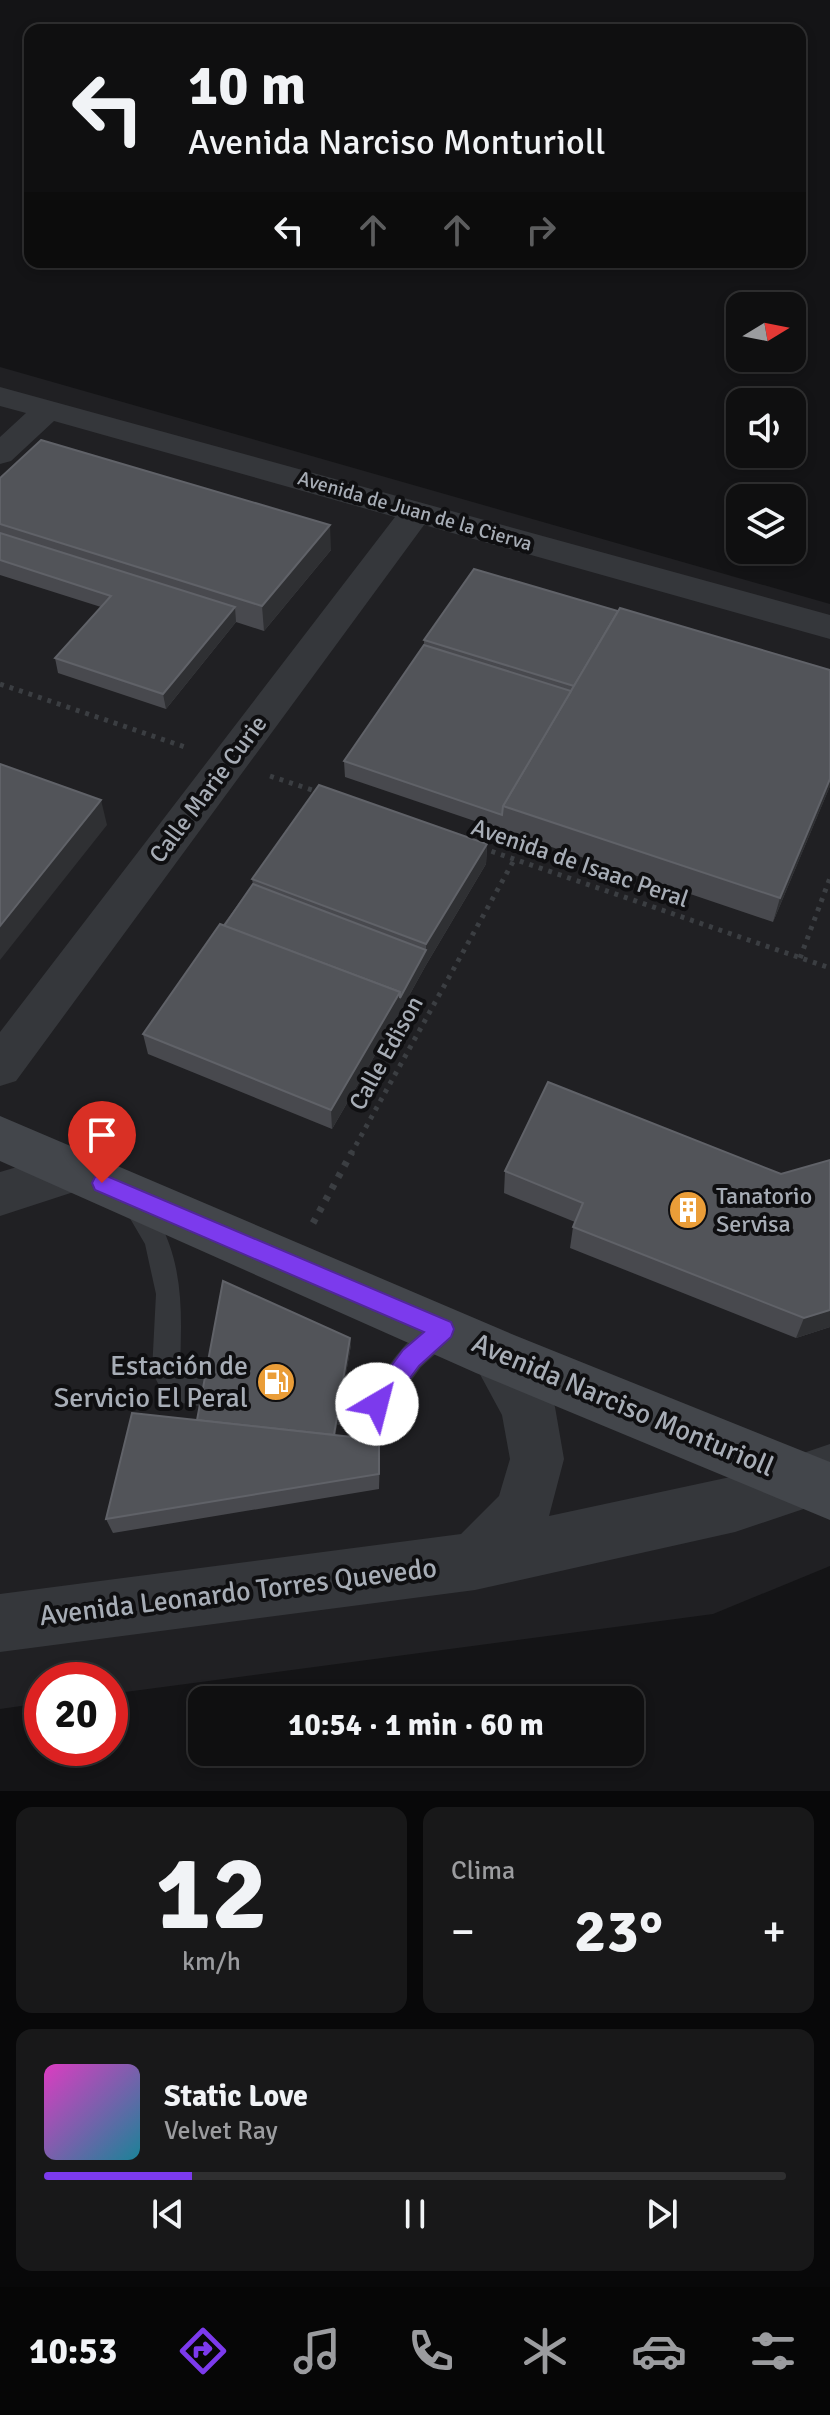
<!DOCTYPE html>
<html lang="es">
<meta charset="utf-8">
<style>
body{margin:0;font-family:Signika,sans-serif;background:#181819;color:#f1f3f6;height:100vh;display:flex;flex-direction:column;font-size:30px;white-space:nowrap}
*{box-sizing:border-box;margin:0}
p{font-size:26px;color:#9b9c9f}
.icon{flex:none;width:44px;height:44px;fill:none;stroke:currentColor;stroke-width:2;stroke-linecap:round;stroke-linejoin:round}
.map{position:relative;height:1791px;overflow:hidden}
.sheet{display:flex;flex-direction:column;gap:16px;padding:16px;background:#080809;flex:1}
.sheet>*{flex:none}
.hud{position:absolute;left:24px;top:24px;width:782px;height:244px;border-radius:16px;box-shadow:0 4px 12px #0003,0 0 0 2px #2f2f30;background:#0f0f10;color:#f1f3f6;overflow:hidden}
.needle{width:52px;rotate:80deg}
.fabs{position:absolute;left:726px;top:292px;display:grid;gap:16px}
.fabs a{display:grid;place-items:center;width:80px;height:80px;border-radius:16px;background:#0f0f10;box-shadow:0 4px 12px #0003,0 0 0 2px #2f2f30;font-size:40px}
.speed{position:absolute;left:24px;top:1662px;display:flex;gap:16px;font-size:40px;font-weight:700;text-align:center}
.speed>*{display:grid;place-content:center;width:104px;height:104px;border-radius:50%;background:#0f0f10;box-shadow:0 4px 12px #0003,0 0 0 2px #2f2f30;line-height:1}
.speed .limit{border:12px solid #d22;background:#fff;color:#111}
.pin{position:absolute;display:grid;place-items:center;width:68px;height:68px;color:#fff;margin:-82px -34px;border-radius:50% 50% 50% 0;rotate:-45deg;box-shadow:0 0 8px #0007}
.pin .icon{rotate:45deg}
.me{position:absolute;width:88px;margin:-44px;rotate:37deg;stroke-linejoin:round;filter:drop-shadow(0 0 6px #0008)}
.turn{display:flex;align-items:center;gap:28px;height:168px;padding:0 32px;font-size:36px}
.turn .icon{width:104px;height:104px;stroke-width:2.5}
.turn b{display:block;font-size:56px;line-height:68px}
.lanes{display:flex;align-items:center;height:76px;padding:0 32px;background:#0003;justify-content:center;gap:40px;direction:ltr}
.lanes .off{opacity:.35}
.big{font-size:60px;font-weight:700;line-height:1.1}
.sheet .card{flex:1;display:flex;flex-direction:column;justify-content:center;gap:12px;min-width:0;padding:0 28px;border-radius:16px;background:#181819}
.sheet .dial{align-items:center;gap:0}
.dial b{font-size:104px;line-height:1}
.song{display:flex;align-items:center;gap:24px}
.cover{width:96px;height:96px;border-radius:12px;background:linear-gradient(135deg,hsl(310 70% 55%),hsl(190 70% 35%))}
.played{height:8px;border-radius:4px;background:linear-gradient(90deg,#7c3aed 20%,#2f2f30 20%)}
.keys{display:flex;justify-content:space-around;direction:ltr}
.heat{display:flex;justify-content:space-between;align-items:center;font-size:44px;direction:ltr}
.sheet .tiles{flex:1;display:grid;gap:16px;grid-template-columns:1fr 1fr}
.card:last-child{grid-column:span 2}
.trip{position:absolute;left:188px;top:1686px;width:456px;height:80px;border-radius:16px;background:#0f0f10;box-shadow:0 4px 12px #0003,0 0 0 2px #2f2f30;font-weight:700;line-height:80px;text-align:center}
.tab-bar{display:flex;height:128px;justify-content:space-around;align-items:center;background:#060606;color:#9b9c9f}
.tab-bar .icon{width:56px;height:56px}
.tab-bar .current{color:#7c3aed}
.tab-bar b{font-size:36px;color:#f1f3f6}
.map>svg:first-child{display:block}
.built{fill:#202023}
.lines{fill:none;stroke-linecap:round;stroke-linejoin:round}
.path-far1{stroke:#3b3e42;stroke-width:5;stroke-dasharray:4 6;stroke-linecap:butt}
.path{stroke:#3b3e42;stroke-width:7;stroke-dasharray:5 8;stroke-linecap:butt}
.lane{fill:#35373b;fill-rule:evenodd}
.street{fill:#35373b;fill-rule:evenodd}
.secondary{fill:#43464b;fill-rule:evenodd}
.wall{fill:#48494e}
.shaded-wall{fill:#2f3033}
.building{fill:#525459;stroke:#606268;stroke-width:2}
.route{fill:#7c3aed;stroke:#51269a;stroke-width:2}
.labels{text-anchor:middle;dominant-baseline:central;stroke-width:8;stroke-linejoin:round;paint-order:stroke}
.far-street-label{font-size:20px;fill:#a7adb6;stroke:#0f0f11}
.street-label{font-size:24px;fill:#a7adb6;stroke:#0f0f11}
.poi-label{font-size:24px;fill:#a7adb6;stroke:#0f0f11;text-anchor:start}
.near-poi-label{font-size:28px;fill:#a7adb6;stroke:#0f0f11;text-anchor:end}
.near-street-label{font-size:28px;fill:#a7adb6;stroke:#0f0f11}
</style>
<div class="map">
<svg width="830" height="1791" viewBox="0 0 830 1791">
<rect width="100%" height="100%" fill="#141416"/>
<!-- built -->
<path class="built" d="M 0,367 L 830,604 L 830,1566 L 713,1614 L 110,1694 L 110,1680 L 42,1680 L 42,1703 L 0,1709 Z"/>
<g class="lines">
<!-- path-far1 -->
<g class="path-far1">
<path d="M 0,684 L 188,748"/>
<path d="M 270,776 L 321,793"/>
<path d="M 482,848 L 830,968"/>
<path d="M 800,958 L 830,878"/>
<path d="M 351,1154 L 514,860"/>
</g>
<!-- path -->
<path class="path" d="M 313,1223 L 352,1152"/>
<!-- lane -->
<g class="lane">
<path d="M 134,1192 C 145,1196 148,1204 155,1214 C 184,1262 182,1313 180,1367 L 186,1376 L 241,1386 L 245,1396 L 241,1406 C 228,1411 182,1406 170,1398 C 162,1393 156,1380 152,1371 L 156,1294 L 145,1244 L 121,1203 L 125,1195 Z"/>
<path d="M 442,1317 L 452,1321 L 456,1330 L 452,1339 L 421,1367 L 387,1414 L 354,1428 L 302,1418 L 298,1408 L 302,1398 C 322,1390 344,1406 363,1396 C 372,1392 377,1380 383,1373 C 399,1352 417,1327 442,1317 Z"/>
</g>
<!-- street -->
<g class="street">
<path d="M 0,387 L 830,615 L 830,639 L 424,525 L 16,1081 L 0,1086 L 0,1032 L 395,517 L 54,421 L 11,461 L 0,464 L 0,437 L 26,413 L 0,406 Z"/>
<path d="M 75,1150 L 92,1156 L 99,1171 L 92,1186 L 0,1216 L 0,1172 Z"/>
<path d="M 495,1329 L 514,1336 L 547,1388 L 555,1407 L 564,1459 L 549,1516 L 735,1476 L 830,1444 L 830,1500 L 735,1532 L 475,1590 L 0,1652 L 0,1594 L 461,1534 L 499,1496 L 510,1459 L 502,1415 L 469,1354 L 476,1336 Z"/>
</g>
<!-- secondary -->
<path class="secondary" d="M 0,1116 L 514,1335 L 830,1462 L 830,1520 L 476,1373 L 0,1161 Z"/>
</g>
<!-- wall -->
<g class="wall">
<path d="M 0,478 L 331,550 L 264,631 L 236,622 L 166,709 L 58,673 L 55,658 L 101,607 L 0,575 Z"/>
<path d="M 474,569 L 830,786 L 773,922 L 345,777 L 344,761 L 424,645 L 424,640 Z"/>
<path d="M 487,844 L 486,864 L 426,965 L 400,1012 L 332,1129 L 148,1054 L 143,1034 L 253,884 L 252,879 Z"/>
<path d="M 830,1160 L 830,1327 L 796,1338 L 570,1248 L 573,1227 L 575,1222 L 504,1193 L 505,1171 L 781,1174 Z"/>
<path d="M 351,1345 L 335,1435 L 380,1455 L 379,1489 L 113,1533 L 106,1519 L 197,1420 Z"/>
</g>
<!-- shaded-wall -->
<g class="shaded-wall">
<path d="M 330,525 L 331,550 L 264,631 L 262,606 Z"/>
<path d="M 235,607 L 236,622 L 166,709 L 163,694 Z"/>
<path d="M 830,779 L 830,786 L 773,922 L 780,898 Z"/>
<path d="M 101,800 L 107,825 L 0,960 L 0,926 Z"/>
<path d="M 487,844 L 486,864 L 426,965 L 426,944 Z"/>
<path d="M 426,950 L 426,965 L 400,1012 L 400,998 Z"/>
<path d="M 400,992 L 400,1012 L 332,1129 L 331,1110 Z"/>
<path d="M 830,1310 L 830,1327 L 796,1338 L 804,1318 Z"/>
<path d="M 350,1338 L 351,1345 L 333,1449 L 332,1443 Z"/>
</g>
<!-- building -->
<g class="building">
<path d="M 41,440 L 330,525 L 262,606 L 0,524 L 0,478 Z"/>
<path d="M 0,533 L 235,607 L 163,694 L 55,658 L 111,596 L 0,560 Z"/>
<path d="M 474,569 L 618,611 L 574,686 L 424,640 Z"/>
<path d="M 620,608 L 830,670 L 830,779 L 780,898 L 503,806 Z"/>
<path d="M 424,645 L 571,691 L 503,806 L 502,815 L 344,761 Z"/>
<path d="M 0,764 L 101,800 L 0,926 Z"/>
<path d="M 319,785 L 487,844 L 426,944 L 252,879 Z"/>
<path d="M 253,884 L 426,950 L 400,998 L 400,992 L 224,926 Z"/>
<path d="M 220,924 L 400,992 L 331,1110 L 143,1034 Z"/>
<path d="M 548,1082 L 781,1174 L 830,1160 L 830,1310 L 804,1318 L 573,1227 L 583,1203 L 505,1171 Z"/>
<path d="M 223,1281 L 350,1338 L 334,1435 L 197,1420 Z"/>
<path d="M 132,1413 L 379,1440 L 379,1474 L 106,1519 Z"/>
</g>
<!-- route -->
<path class="route" d="M 102,1174 L 451,1322 L 454,1329 L 451,1337 L 419,1366 L 385,1412 L 377,1415 L 369,1412 L 365,1404 L 369,1396 L 403,1350 L 424,1332 L 95,1190 L 92,1183 L 95,1177 Z"/>
<!-- icons -->
<defs>
<g id="building-disc" transform="scale(2)"><circle r="9.5" fill="#ea9d38" stroke="#0f0f11"/><path d="M-4-6H4V6H1V3H-1V6H-4ZM-2.5-4.3h1.7v1.8h-1.7ZM.8-4.3h1.7v1.8H.8ZM-2.5-1h1.7V.8h-1.7ZM.8-1h1.7V.8H.8Z" fill="#fff"/></g>
<g id="fuel-disc" transform="scale(2)"><circle r="9.5" fill="#ea9d38" stroke="#0f0f11"/><path d="M-5.5-6h7V0h2V4h1.3V-2.5L3-4.5l.8-.8L6-3V5H2.5V1h-1V6h-7ZM-4.2-4.7v3.2H.2V-4.7Z" fill="#fff"/></g>
</defs>
<g fill-rule="evenodd">
<use href="#building-disc" x="688" y="1210"/>
<use href="#fuel-disc" x="276" y="1382"/>
</g>
<g class="labels">
<!-- far-street labels -->
<g class="far-street-label">
<text transform="translate(415 511) rotate(16)">Avenida de Juan de la Cierva</text>
</g>
<!-- street labels -->
<g class="street-label">
<text transform="translate(208 789) rotate(-53)">Calle Marie Curie</text>
<text transform="translate(580 863) rotate(19)">Avenida de Isaac Peral</text>
<text transform="translate(386 1053) rotate(-61)">Calle Edison</text>
</g>
<!-- poi labels -->
<g class="poi-label">
<text x="716" y="1196">Tanatorio<tspan x="716" dy="28">Servisa</tspan></text>
</g>
<!-- near-poi labels -->
<g class="near-poi-label">
<text x="248" y="1366">Estación de<tspan x="248" dy="32">Servicio El Peral</tspan></text>
</g>
<!-- near-street labels -->
<g class="near-street-label">
<text transform="translate(623 1405) rotate(23)">Avenida Narciso Monturioll</text>
<text transform="translate(238 1592) rotate(-7)">Avenida Leonardo Torres Quevedo</text>
</g>
</g>
</svg>
<div class="fabs">
<a><svg class="needle" viewBox="-14 -14 28 28"><path d="M0-13l5 13h-10z" fill="#e53935"/><path d="M0 13l5-13h-10z" fill="#9b9c9f"/></svg></a>
<a><svg class="icon" aria-label="sound" viewBox="0 0 24 24"><path d="M4 9h4l5-4v14l-5-4H4zM17 9q2 3 0 6"/></svg></a>
<a><svg class="icon" aria-label="layers" viewBox="0 0 24 24"><path d="M12 4l9 5-9 5-9-5zM3 14l9 5 9-5"/></svg></a>
</div>
<div class="speed"><div class="limit">20</div></div>
<div class="pin" style="left:102px;top:1183px;background:#d93025"><svg class="icon" aria-label="arrive" viewBox="0 0 24 24"><path d="M6 21V4h12l-3 4 3 4H6"/></svg></div>
<svg class="me" style="left:377px;top:1404px" viewBox="-20 -20 40 40"><circle r="19" fill="#fff"/><path d="M0-13L10 11 0 6-10 11z" fill="#7c3aed"/></svg>
<div class="trip">10:54 · 1 min · 60 m</div>
<div class="hud">
<div class="turn"><svg class="icon" aria-label="left" viewBox="0 0 24 24"><path d="M17 20v-9H6M10 6l-5 5 5 5"/></svg><div><b>10 m</b>Avenida Narciso Monturioll</div></div>
<div class="lanes"><svg class="icon" aria-label="left" viewBox="0 0 24 24"><path d="M17 20v-9H6M10 6l-5 5 5 5"/></svg><svg class="icon off" aria-label="ahead" viewBox="0 0 24 24"><path d="M12 20V5M6 11l6-6 6 6"/></svg><svg class="icon off" aria-label="ahead" viewBox="0 0 24 24"><path d="M12 20V5M6 11l6-6 6 6"/></svg><svg class="icon off" aria-label="right" viewBox="0 0 24 24"><path d="M7 20v-9h11M14 6l5 5-5 5"/></svg></div>
</div>
</div>
<section class="sheet">
<div class="tiles">
<div class="card dial"><b>12</b><p>km/h</p></div>
<div class="card"><p>Clima</p>
<div class="heat"><a>−</a><b class="big">23°</b><a>+</a></div>
</div>
<div class="card">
<div class="song"><i class="cover"></i><div><b>Static Love</b><p>Velvet Ray</p></div></div>
<div class="played"></div>
<div class="keys"><svg class="icon" aria-label="previous" viewBox="0 0 24 24"><path d="M18 5L8 12l10 7zM5 5v14"/></svg><svg class="icon" aria-label="pause" viewBox="0 0 24 24"><path d="M8 5v14M16 5v14"/></svg><svg class="icon" aria-label="next" viewBox="0 0 24 24"><path d="M6 5l10 7-10 7zM19 5v14"/></svg></div>
</div>
</div>
</section>
<nav class="tab-bar">
<b>10:53</b>
<svg class="icon current" aria-label="directions" viewBox="0 0 24 24"><path d="M12 3l9 9-9 9-9-9zM9 14v-3h6M13 9l2 2-2 2"/></svg>
<svg class="icon" aria-label="music" viewBox="0 0 24 24"><path d="M9 18V5l10-2v13"/><circle cx="6" cy="18" r="3"/><circle cx="16" cy="16" r="3"/></svg>
<svg class="icon" aria-label="phone" viewBox="0 0 24 24"><path d="M5 4h4l2 5-3 2q2 4 5 5l2-3 5 2v4C11 20 4 13 5 4z"/></svg>
<svg class="icon" aria-label="climate" viewBox="0 0 24 24"><path d="M12 3v18M4 7l16 10M4 17L20 7"/></svg>
<svg class="icon" aria-label="car" viewBox="0 0 24 24"><path d="M5 17H2v-5l4-1 3-4h7l3 4 3 1v5h-3M9 17h6M6 11h13"/><circle cx="7" cy="17" r="2"/><circle cx="17" cy="17" r="2"/></svg>
<svg class="icon" aria-label="filters" viewBox="0 0 24 24"><path d="M4 7h16M4 17h16"/><circle cx="9" cy="7" r="2"/><circle cx="15" cy="17" r="2"/></svg>
</nav>
